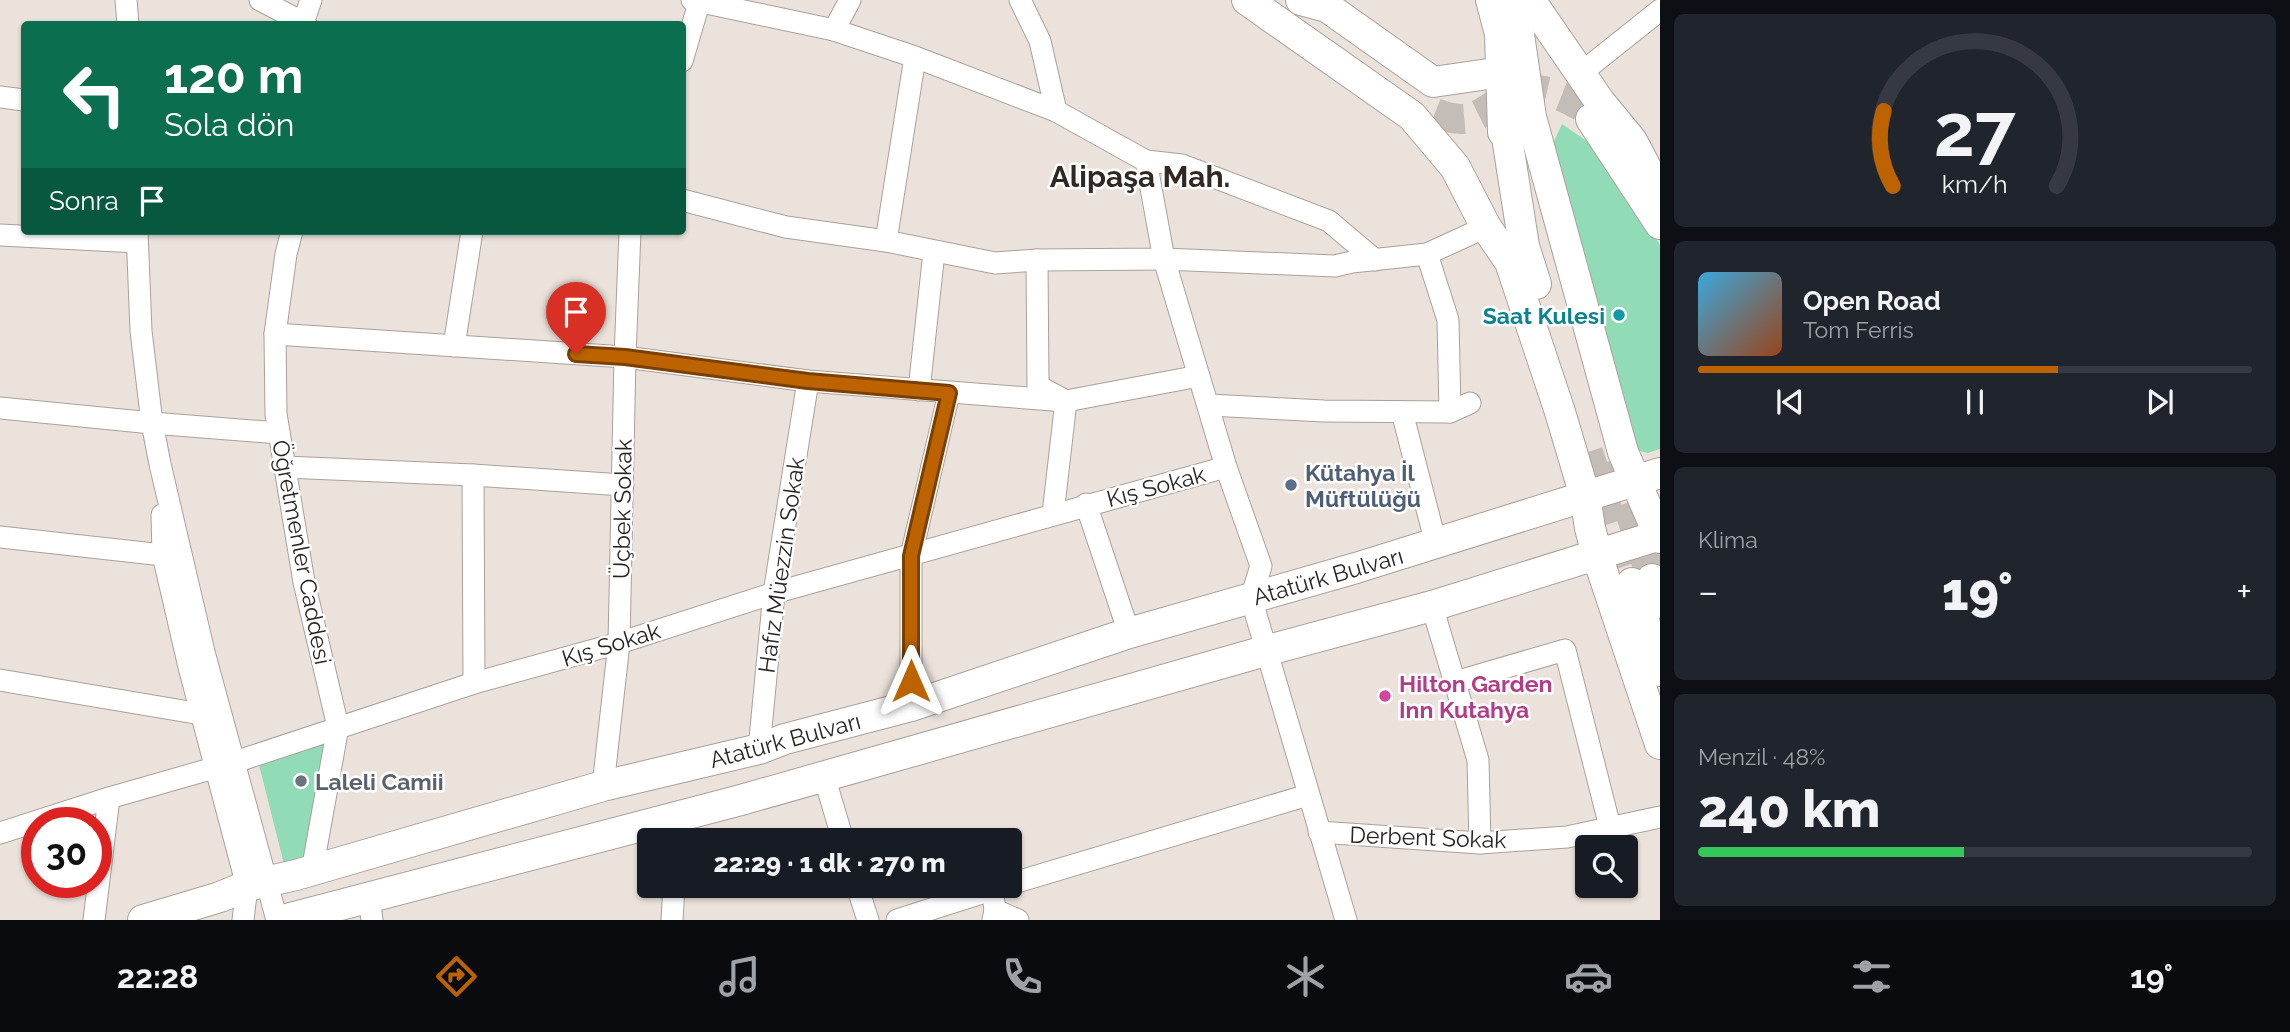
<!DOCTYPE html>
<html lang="tr">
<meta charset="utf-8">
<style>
body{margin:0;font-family:Raleway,sans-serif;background:#20242c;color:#f1f3f6;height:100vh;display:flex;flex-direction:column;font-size:26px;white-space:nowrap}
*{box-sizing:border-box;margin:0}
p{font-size:23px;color:#9ea1a6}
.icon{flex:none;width:38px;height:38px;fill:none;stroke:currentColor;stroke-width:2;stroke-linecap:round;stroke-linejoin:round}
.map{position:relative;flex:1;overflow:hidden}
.drawer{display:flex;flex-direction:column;gap:14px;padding:14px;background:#0d0f14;width:630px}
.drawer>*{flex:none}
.banner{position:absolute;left:21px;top:21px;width:665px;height:214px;border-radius:7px;box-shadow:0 2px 5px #0004;background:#0b6e4f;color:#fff;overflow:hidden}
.controls{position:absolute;left:1575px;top:835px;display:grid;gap:14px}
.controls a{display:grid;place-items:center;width:63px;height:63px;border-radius:7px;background:#171b24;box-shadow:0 2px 5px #0004;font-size:35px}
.speed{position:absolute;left:21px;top:807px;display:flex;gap:14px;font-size:35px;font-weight:700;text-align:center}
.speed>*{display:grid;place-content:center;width:91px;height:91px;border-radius:50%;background:#171b24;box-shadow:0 2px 5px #0004;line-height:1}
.speed .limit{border:10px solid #d22;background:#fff;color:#111}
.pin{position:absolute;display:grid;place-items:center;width:60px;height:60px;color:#fff;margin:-72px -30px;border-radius:50% 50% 50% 0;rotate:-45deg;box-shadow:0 0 7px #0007}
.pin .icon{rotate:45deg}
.me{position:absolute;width:77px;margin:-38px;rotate:0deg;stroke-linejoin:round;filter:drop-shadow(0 0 5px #0008)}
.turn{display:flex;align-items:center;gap:24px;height:147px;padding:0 28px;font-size:32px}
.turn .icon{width:91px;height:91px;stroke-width:2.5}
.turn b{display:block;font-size:49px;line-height:60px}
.then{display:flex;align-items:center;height:66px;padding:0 28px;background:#0003;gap:14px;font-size:26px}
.big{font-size:52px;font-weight:800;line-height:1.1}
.drawer .card{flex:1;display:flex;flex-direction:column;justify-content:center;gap:10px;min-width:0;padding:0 24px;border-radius:10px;background:#20242c}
.drawer .dial{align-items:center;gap:0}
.dial svg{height:182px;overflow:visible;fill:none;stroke:#363941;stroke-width:7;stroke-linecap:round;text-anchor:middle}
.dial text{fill:#f1f3f6;stroke:none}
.song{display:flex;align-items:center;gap:21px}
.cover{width:84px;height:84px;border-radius:10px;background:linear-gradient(135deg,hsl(200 70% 55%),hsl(20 70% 35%))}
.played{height:7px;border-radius:4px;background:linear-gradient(90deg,#bc6300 65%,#363941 65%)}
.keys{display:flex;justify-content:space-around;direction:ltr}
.heat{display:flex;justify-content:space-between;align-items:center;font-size:38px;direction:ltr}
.charge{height:10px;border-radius:5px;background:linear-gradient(90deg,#34c759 48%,#363941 0)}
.trip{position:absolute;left:637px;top:828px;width:385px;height:70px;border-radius:7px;background:#171b24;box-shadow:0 2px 5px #0004;font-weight:800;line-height:70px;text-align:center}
.dock{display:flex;height:112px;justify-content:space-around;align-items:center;background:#090b0e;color:#9ea1a6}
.dock .icon{width:49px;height:49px}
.dock .active{color:#bc6300}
.dock b{font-size:32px;color:#f1f3f6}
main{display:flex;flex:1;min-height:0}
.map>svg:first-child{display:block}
.green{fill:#92dbb7}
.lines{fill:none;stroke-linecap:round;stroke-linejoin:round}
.secondary-tunnel{stroke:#c4bcb6;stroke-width:30;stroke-dasharray:30 15;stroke-linecap:butt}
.street-casing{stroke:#a9a09a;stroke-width:23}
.secondary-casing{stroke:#a9a09a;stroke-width:32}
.street{stroke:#fff;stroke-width:21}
.secondary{stroke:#fff;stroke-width:30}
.route-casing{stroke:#7a4000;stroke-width:18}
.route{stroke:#bc6300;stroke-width:12}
.culture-dot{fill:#0f9aa8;stroke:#fff;stroke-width:2.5}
.service-dot{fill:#5c6f8a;stroke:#fff;stroke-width:2.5}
.hotel-dot{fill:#d1479c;stroke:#fff;stroke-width:2.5}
.worship-dot{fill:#6b7280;stroke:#fff;stroke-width:2.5}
.labels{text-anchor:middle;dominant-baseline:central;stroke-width:5;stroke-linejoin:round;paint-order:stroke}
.culture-label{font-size:23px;font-weight:bold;fill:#0d838f;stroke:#fff;text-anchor:end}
.service-label{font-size:23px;font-weight:bold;fill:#4e5e75;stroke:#fff;text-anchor:start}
.street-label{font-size:23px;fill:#282422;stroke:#fff}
.hotel-label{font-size:23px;font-weight:bold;fill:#b23c85;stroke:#fff;text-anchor:start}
.worship-label{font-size:23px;font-weight:bold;fill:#5b616d;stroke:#fff;text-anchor:start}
.district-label{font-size:30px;font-weight:bold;fill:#2f2823;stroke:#fff}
</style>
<main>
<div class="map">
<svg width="1660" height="920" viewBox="0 0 1660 920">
<rect width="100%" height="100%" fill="#ebe2db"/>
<!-- green -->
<g class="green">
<path d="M 1562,124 L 1607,155 L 1660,245 L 1660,449 L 1648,453 L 1635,450 L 1548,154 Z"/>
<path d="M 329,738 L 312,857 L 284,864 L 258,761 Z"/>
</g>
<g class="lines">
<!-- secondary-tunnel -->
<g class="secondary-tunnel">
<path d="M 1435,113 C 1473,128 1480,112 1510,95 C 1532,83 1562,94 1582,107"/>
<path d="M 1588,452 L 1632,583"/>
<path d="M 1613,460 L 1652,579"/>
</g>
<!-- street casing -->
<g class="street-casing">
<g id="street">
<path d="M 126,0 L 128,24"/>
<path d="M 260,0 L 306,24"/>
<path d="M 1020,0 L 1040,41 L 1056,111"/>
<path d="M 303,23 L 311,0"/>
<path d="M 834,30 L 850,0"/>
<path d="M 682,61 L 699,3"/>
<path d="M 1581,73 L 1660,10"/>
<path d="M 0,97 L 24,100"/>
<path d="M 1146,161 L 1182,165 L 1329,221 L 1375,260"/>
<path d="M 682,200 L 786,227 L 886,241 L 995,263 L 1037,260 L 1164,259 L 1146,161 L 1056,111 L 915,57 L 834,30 L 692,0"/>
<path d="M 137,231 L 141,331 L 152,423 L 160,464 L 204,652 L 277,920"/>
<path d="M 292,231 L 286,254 L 275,334 L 276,414 L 304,582 L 338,727 L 312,871"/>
<path d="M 0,235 L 137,242"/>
<path d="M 886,241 L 915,57"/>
<path d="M 1427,254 L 1448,320 L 1450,412"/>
<path d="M 1037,260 L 1038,386 L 1066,401 L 1053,514"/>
<path d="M 275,334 L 625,357 L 808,381 L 1066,401 L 1199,376"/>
<path d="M 454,346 L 472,231"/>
<path d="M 919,390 L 934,252"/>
<path d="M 1209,405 L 1324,411 L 1450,412 L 1470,403"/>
<path d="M 0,408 L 152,423 L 279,433"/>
<path d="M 1402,412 L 1436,544"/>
<path d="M 285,467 L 473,475 L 623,485"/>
<path d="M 473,475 L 474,683"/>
<path d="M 1086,504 L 1129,633"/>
<path d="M 162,515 L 163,555 L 189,667 L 247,886 L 243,920"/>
<path d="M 0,537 L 163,555"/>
<path d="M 1432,606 L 1478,760 L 1480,843"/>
<path d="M 0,680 L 201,714"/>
<path d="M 1455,682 L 1565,650 L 1610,827"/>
<path d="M 911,706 L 911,556 L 949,393"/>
<path d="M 759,749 L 774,593 L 808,381"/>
<path d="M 824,776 L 843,840"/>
<path d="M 603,786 L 619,643 L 625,357 L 630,231"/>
<path d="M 1319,832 L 1480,843 L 1567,837 L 1660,817"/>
<path d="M 0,833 L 109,798 L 235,762 L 474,683 L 619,643 L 774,593 L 1226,467"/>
<path d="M 678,840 L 680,816"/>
<path d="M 1010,884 L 1308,795"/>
<path d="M 857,886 L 868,920"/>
<path d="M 992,889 L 995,910 L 993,920"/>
<path d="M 369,899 L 372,920"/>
<path d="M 995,910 L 1018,920"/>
<path d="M 94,920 L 109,798"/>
<path d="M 672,920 L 674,886"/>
<path d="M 897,920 L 1004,886"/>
<path d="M 1346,920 L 1251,598 L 1261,566 L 1226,467 L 1164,259 L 1335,266 L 1352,262 L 1427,254 L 1486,227"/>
</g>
</g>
<!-- secondary casing -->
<g class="secondary-casing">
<g id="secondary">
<path d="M 1247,0 L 1412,116 L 1455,167 L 1486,227 L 1510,262 L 1560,412 L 1585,496 L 1590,528 L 1597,555 L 1660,744"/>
<path d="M 1301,0 L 1327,7 L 1433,82 L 1502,72"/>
<path d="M 1491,0 L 1500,34 L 1503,132"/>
<path d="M 1514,0 L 1531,117 L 1623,452 L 1660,538"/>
<path d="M 1530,0 L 1600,102 L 1632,141 L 1660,194"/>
<path d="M 1503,112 L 1524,246 L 1536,284"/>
<path d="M 1591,119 L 1660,224"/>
<path d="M 1652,579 L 1660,603"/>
<path d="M 1632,583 L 1660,671"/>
<path d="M 143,920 L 220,897 L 247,886 L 296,875 L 603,786 L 759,749 L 785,739 L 911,706 L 1129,633 L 1356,568 L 1660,473"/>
<path d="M 283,920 L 741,800 L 1265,651 L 1432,606 L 1660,535"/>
</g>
</g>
<!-- street -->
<use href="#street" class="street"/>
<!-- secondary -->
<use href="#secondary" class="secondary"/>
</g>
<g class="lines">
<!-- route casing -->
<g class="route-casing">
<path id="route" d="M 576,354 L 625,357 L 808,381 L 949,393 L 911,556 L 911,681"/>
</g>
<!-- route -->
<use href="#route" class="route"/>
</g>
<!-- markers -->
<circle class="culture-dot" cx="1619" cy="315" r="7"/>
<circle class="service-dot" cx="1291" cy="485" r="7"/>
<circle class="hotel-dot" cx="1385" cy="696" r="7"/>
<circle class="worship-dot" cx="301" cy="781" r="7"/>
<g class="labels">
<!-- culture labels -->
<g class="culture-label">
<text x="1605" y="315">Saat Kulesi</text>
</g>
<!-- service labels -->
<g class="service-label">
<text x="1305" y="472">Kütahya İl<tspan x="1305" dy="26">Müftülüğü</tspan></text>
</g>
<!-- street labels -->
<g class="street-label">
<text transform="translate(1156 486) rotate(-15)">Kış Sokak</text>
<text transform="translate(622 509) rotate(-89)">Üçbek Sokak</text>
<text transform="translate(302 552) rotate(79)">Öğretmenler Caddesi</text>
<text transform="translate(781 565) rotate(-82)">Hafız Müezzin Sokak</text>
<text transform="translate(1328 576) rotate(-16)">Atatürk Bulvarı</text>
<text transform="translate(611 644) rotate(-17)">Kış Sokak</text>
<text transform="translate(785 740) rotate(-15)">Atatürk Bulvarı</text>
<text transform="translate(1428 837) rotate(2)">Derbent Sokak</text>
</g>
<!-- hotel labels -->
<g class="hotel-label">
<text x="1399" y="683">Hilton Garden<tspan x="1399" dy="26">Inn Kutahya</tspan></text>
</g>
<!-- worship labels -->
<g class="worship-label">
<text x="315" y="781">Laleli Camii</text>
</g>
<!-- district labels -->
<g class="district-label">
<text x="1140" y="176">Alipaşa Mah.</text>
</g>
</g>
</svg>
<div class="controls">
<a><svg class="icon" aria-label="search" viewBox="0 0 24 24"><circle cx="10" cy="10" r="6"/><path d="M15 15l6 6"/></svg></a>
</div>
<div class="speed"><div class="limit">30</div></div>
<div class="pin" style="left:576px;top:354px;background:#d93025"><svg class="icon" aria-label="arrive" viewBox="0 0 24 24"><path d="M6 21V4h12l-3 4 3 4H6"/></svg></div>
<svg class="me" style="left:911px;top:681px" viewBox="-20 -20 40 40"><path d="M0-17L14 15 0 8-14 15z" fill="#bc6300" stroke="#fff" stroke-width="4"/></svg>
<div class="trip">22:29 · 1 dk · 270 m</div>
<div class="banner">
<div class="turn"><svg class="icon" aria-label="left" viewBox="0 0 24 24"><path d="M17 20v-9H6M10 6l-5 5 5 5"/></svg><div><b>120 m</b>Sola dön</div></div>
<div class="then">Sonra<svg class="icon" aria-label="arrive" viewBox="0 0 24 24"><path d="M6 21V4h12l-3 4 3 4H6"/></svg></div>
</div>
</div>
<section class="drawer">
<div class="card dial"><svg viewBox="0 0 100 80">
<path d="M14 69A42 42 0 1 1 86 69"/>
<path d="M14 69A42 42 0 0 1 10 36" stroke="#bc6300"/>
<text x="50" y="56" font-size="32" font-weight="700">27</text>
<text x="50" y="72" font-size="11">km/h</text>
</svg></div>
<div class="card">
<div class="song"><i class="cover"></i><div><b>Open Road</b><p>Tom Ferris</p></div></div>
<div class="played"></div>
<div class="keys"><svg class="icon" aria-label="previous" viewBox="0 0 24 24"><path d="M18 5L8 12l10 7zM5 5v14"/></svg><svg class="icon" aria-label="pause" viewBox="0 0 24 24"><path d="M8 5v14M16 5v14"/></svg><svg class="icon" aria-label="next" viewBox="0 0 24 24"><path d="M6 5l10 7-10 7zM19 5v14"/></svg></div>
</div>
<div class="card"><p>Klima</p>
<div class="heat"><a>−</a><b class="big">19°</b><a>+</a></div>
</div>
<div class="card"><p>Menzil · 48%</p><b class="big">240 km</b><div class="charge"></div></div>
</section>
</main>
<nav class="dock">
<b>22:28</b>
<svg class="icon active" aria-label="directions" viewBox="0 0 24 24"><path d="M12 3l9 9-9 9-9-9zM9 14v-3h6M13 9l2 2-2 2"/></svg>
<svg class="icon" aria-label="music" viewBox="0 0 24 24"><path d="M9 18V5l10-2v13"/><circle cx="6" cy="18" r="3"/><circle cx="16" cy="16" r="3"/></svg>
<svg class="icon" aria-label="phone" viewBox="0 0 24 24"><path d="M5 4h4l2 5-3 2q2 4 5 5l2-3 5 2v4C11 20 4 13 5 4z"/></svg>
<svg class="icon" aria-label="climate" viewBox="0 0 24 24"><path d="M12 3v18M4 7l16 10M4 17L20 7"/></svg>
<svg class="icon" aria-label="car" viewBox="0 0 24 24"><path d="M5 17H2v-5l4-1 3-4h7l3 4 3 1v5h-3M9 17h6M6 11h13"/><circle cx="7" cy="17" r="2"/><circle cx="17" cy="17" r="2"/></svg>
<svg class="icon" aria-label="filters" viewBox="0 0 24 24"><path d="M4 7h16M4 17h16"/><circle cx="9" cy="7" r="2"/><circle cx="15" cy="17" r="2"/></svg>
<b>19°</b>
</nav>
